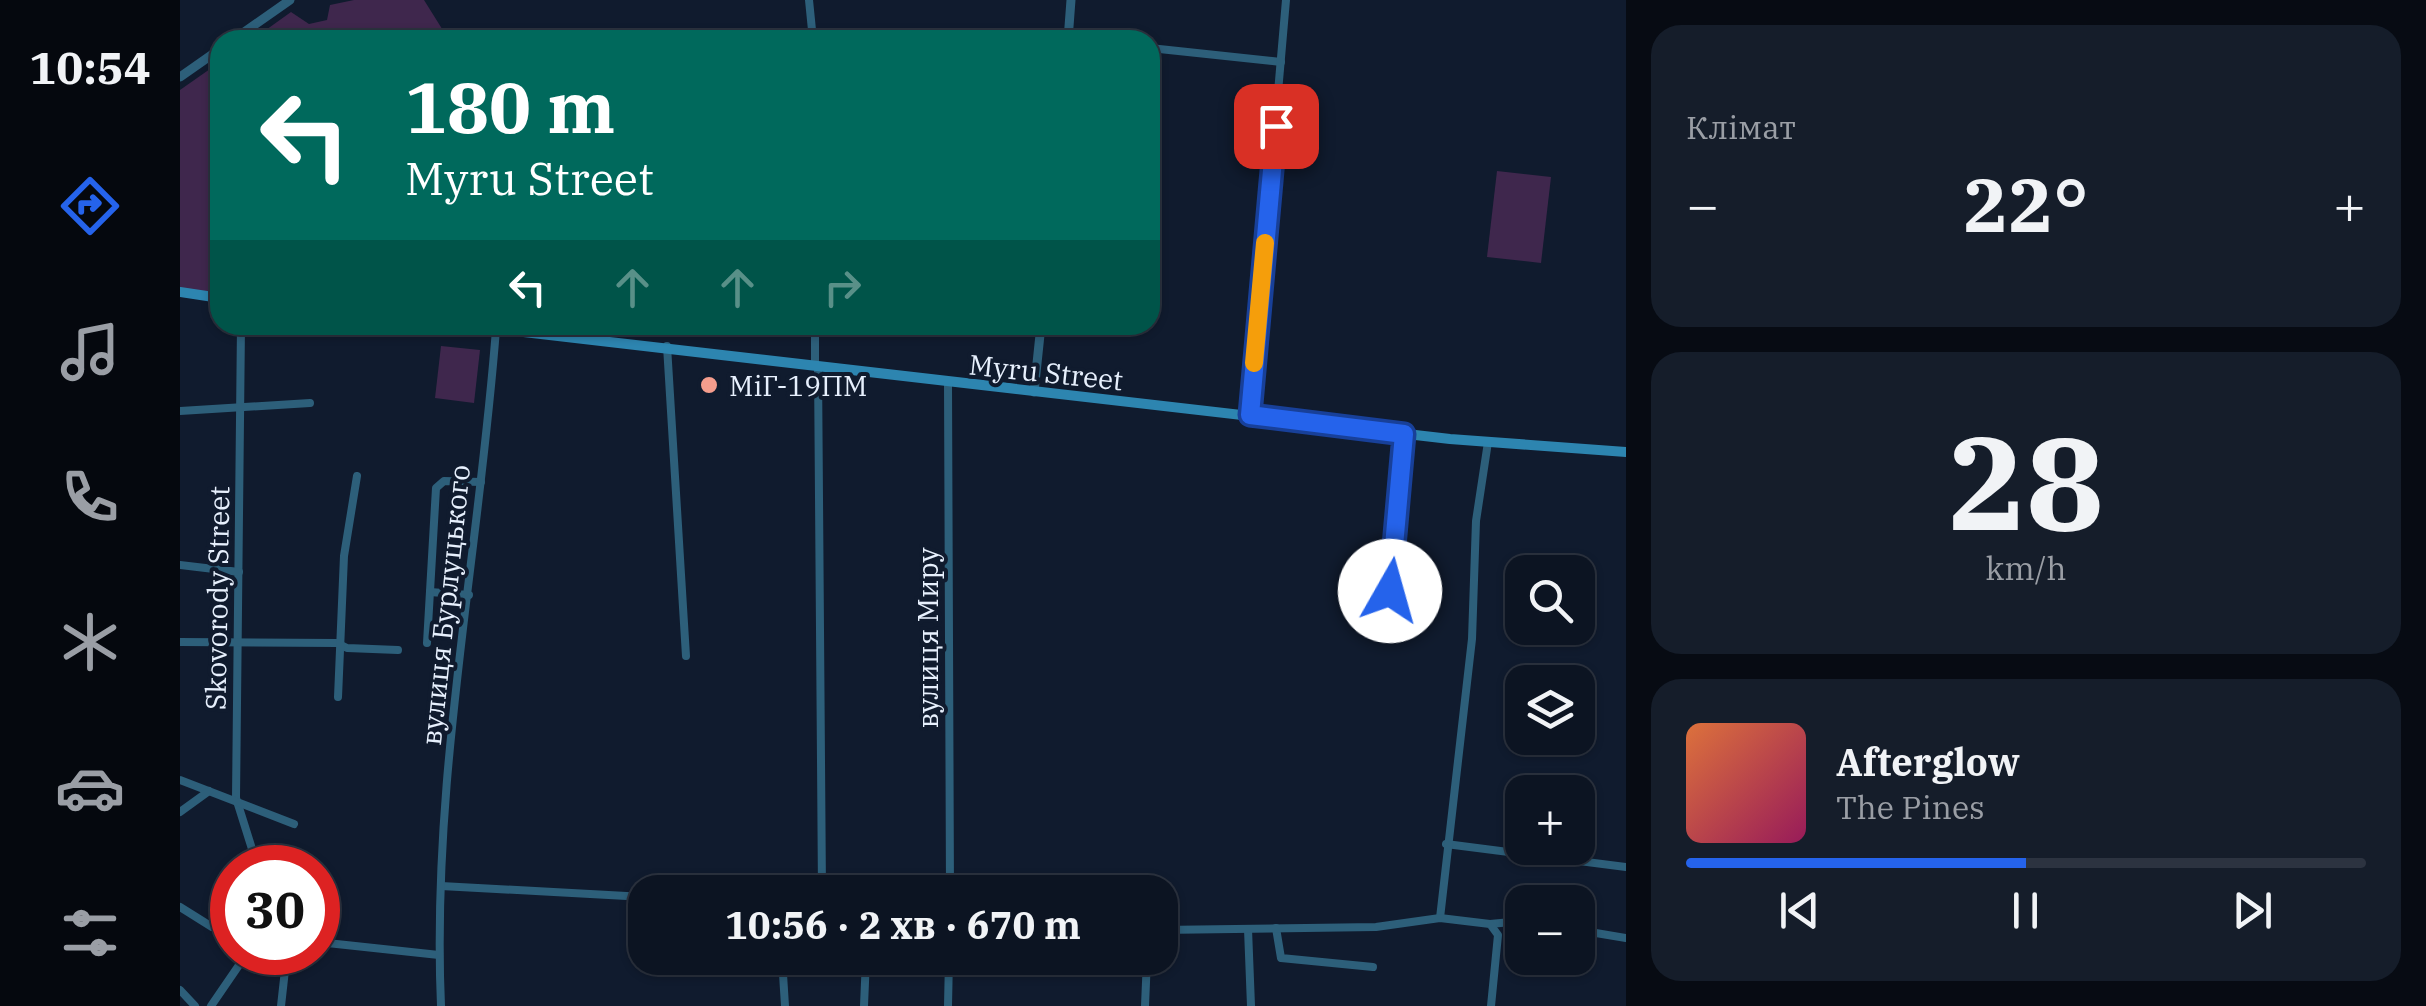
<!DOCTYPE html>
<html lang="uk">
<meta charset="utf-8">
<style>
body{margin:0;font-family:"IBM Plex Serif",serif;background:#151d2a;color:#f1f3f6;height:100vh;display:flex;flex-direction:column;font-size:38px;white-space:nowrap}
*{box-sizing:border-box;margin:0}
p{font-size:32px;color:#9a9ea5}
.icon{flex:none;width:55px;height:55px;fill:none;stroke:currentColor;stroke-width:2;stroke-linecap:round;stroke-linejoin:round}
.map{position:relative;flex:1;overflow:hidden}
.panel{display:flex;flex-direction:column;gap:25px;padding:25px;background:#070b13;width:800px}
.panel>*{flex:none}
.banner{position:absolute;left:30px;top:30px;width:950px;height:305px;border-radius:30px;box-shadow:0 2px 8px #0004,0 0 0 2px #2c3340;background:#00695c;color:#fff;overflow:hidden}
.buttons{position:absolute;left:1325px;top:555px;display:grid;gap:20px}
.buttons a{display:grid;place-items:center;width:90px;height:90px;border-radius:20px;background:#0c1422;box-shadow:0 2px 8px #0004,0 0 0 2px #2c3340;font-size:50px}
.speed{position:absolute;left:30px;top:845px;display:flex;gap:20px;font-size:50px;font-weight:700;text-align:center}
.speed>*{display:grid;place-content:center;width:130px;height:130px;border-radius:50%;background:#0c1422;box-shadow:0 2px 8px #0004,0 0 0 2px #2c3340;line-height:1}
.speed .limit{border:15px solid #d22;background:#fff;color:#111}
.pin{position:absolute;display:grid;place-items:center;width:85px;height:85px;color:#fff;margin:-42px;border-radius:20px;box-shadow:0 5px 15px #0006}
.me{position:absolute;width:110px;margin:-55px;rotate:7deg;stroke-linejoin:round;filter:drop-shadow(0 0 8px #0008)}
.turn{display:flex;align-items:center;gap:35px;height:210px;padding:0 30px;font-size:45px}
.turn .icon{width:130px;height:130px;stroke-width:2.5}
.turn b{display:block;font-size:70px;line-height:85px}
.lanes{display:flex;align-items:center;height:95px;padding:0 30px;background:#0003;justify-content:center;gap:50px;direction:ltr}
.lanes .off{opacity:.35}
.big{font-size:75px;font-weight:700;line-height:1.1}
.panel .card{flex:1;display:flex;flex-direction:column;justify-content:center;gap:15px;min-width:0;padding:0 35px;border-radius:30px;background:#151d2a}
.panel .dial{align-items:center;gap:0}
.dial b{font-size:130px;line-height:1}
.song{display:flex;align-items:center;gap:30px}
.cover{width:120px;height:120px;border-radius:15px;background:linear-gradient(135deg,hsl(20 70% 55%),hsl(330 70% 35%))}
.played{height:10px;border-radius:5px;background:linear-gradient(90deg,#2563eb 50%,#2c3340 50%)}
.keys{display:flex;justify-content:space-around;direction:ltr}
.heat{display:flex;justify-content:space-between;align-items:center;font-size:55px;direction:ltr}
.trip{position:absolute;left:448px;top:875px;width:550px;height:100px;border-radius:30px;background:#0c1422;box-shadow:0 2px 8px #0004,0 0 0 2px #2c3340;font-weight:700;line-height:100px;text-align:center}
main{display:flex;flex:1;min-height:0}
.tabs{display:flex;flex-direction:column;width:180px;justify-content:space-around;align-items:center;background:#05080e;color:#9a9ea5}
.tabs .icon{width:70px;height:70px}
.tabs .selected{color:#2563eb}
.tabs b{font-size:45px;color:#f1f3f6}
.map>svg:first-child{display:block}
.green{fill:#3f274d}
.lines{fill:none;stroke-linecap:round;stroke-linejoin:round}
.minor{stroke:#2d5f7a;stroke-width:8}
.tertiary{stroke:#2d5f7a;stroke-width:9}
.secondary{stroke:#2d85b0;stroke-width:10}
.route-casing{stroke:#184099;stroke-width:25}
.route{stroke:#2563eb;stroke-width:18}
.slow{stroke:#f59e0b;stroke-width:18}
.poi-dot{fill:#f59d8d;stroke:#101b2e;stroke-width:4}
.labels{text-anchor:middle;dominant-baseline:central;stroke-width:8;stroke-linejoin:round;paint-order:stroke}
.street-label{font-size:28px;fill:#e7f0fd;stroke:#101b2e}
.poi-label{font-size:28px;fill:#e7f0fd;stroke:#101b2e;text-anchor:start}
</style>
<main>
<nav class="tabs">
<b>10:54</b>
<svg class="icon selected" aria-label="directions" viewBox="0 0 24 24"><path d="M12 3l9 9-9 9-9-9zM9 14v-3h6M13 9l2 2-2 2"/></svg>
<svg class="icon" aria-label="music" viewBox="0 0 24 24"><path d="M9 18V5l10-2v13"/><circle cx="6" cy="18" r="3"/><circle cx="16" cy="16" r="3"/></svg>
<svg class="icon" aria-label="phone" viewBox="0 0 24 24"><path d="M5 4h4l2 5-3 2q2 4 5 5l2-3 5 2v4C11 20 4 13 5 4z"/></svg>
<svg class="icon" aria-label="climate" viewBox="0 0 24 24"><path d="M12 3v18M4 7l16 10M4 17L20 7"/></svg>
<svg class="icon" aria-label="car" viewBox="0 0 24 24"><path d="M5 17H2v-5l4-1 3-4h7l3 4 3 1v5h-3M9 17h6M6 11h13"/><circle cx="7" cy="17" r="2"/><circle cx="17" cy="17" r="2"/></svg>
<svg class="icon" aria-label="filters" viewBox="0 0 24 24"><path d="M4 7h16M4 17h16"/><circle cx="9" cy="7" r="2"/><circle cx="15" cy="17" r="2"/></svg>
</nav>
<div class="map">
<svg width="1446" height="1006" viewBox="0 0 1446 1006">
<rect width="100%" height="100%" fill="#101b2e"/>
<!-- green -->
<g class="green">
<path d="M 174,0 L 244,0 L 269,40 L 72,40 L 111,12 L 129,24 L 147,20 L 150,5 Z"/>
<path d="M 40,62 L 40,294 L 0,288 L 0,90 Z"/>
<path d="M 1317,171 L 1371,177 L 1361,263 L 1307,257 Z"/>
<path d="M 261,346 L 300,350 L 294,403 L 255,398 Z"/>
</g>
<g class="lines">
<!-- minor -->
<g class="minor">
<path d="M 629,0 L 633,40"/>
<path d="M 970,48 L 1101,62"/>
<path d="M 61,325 L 56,798 L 78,868"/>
<path d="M 635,325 L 635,365"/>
<path d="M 487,346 L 506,656"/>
<path d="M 638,366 L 642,892"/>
<path d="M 768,384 L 770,892"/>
<path d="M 0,411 L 130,403"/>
<path d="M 1070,415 L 1106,0"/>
<path d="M 0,565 L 59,572"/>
<path d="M 1210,591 L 1224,434"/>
<path d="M 250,592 L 289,595"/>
<path d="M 0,642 L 157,643 L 167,648 L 218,650"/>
<path d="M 247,643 L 256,488 L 264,481 L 301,482"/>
<path d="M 158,697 L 164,556 L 177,476"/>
<path d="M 0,780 L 114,824"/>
<path d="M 0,812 L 29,791"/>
<path d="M 1266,844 L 1446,867"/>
<path d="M 261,886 L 465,897"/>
<path d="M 0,907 L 32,927 L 52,929"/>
<path d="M 1260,918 L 1292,639 L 1296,521 L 1308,442"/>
<path d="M 1310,924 L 1342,921"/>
<path d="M 1096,928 L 1101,958 L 1193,967"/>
<path d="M 1068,929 L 1071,1006"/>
<path d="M 980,930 L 1196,927 L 1260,918 L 1310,924 L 1318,935 L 1311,1006"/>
<path d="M 1398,930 L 1446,938"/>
<path d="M 138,942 L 259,955"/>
<path d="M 602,958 L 605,1006"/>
<path d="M 0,990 L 15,1006"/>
<path d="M 31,1006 L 68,952"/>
<path d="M 101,1006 L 107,952"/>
<path d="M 261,1006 C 251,779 299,555 316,329"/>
<path d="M 684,1006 L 686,958"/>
<path d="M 768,1006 L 769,958"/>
<path d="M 965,1006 L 967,958"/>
</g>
<!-- tertiary -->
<g class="tertiary">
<path d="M 53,40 L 110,0"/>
<path d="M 888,40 L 891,0"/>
<path d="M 0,77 L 40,49"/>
<path d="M 854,392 L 861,325"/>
</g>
<!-- secondary -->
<g class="secondary">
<path d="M 0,292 L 40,298"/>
<path d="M 282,325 L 1270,439 L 1446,452"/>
</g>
</g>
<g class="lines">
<!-- route casing -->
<g class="route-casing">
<path id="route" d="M 1096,126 L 1070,415 L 1224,434 L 1210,591"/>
</g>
<!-- route -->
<use href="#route" class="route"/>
<!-- slow -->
<path class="slow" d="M 1074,363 L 1085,243"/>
</g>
<!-- markers -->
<circle class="poi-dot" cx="529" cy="385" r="10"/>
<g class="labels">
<!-- street labels -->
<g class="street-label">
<text transform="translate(866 372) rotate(6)">Myru Street</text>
<text transform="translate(37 598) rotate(-89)">Skovorody Street</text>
<text transform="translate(265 605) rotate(-84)">вулиця Бурлуцького</text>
<text transform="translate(747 638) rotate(-90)">вулиця Миру</text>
</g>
<!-- poi labels -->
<g class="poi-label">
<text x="549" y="385">МіГ-19ПМ</text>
</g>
</g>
</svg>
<div class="buttons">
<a><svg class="icon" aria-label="search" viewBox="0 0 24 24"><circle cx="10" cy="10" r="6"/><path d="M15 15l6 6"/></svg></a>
<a><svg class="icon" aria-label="layers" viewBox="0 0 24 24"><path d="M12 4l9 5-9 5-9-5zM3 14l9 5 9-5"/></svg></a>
<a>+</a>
<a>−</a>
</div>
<div class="speed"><div class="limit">30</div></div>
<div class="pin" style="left:1096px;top:126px;background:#d93025"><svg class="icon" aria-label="arrive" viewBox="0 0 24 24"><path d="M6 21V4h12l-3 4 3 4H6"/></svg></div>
<svg class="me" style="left:1210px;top:591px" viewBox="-20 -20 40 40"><circle r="19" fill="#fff"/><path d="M0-13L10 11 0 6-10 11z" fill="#2563eb"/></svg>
<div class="trip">10:56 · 2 хв · 670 m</div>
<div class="banner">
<div class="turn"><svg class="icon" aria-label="left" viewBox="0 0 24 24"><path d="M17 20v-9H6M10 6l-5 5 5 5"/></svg><div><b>180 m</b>Myru Street</div></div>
<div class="lanes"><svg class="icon" aria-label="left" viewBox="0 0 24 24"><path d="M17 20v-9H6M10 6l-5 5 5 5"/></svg><svg class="icon off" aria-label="ahead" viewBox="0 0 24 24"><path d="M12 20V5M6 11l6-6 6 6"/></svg><svg class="icon off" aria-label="ahead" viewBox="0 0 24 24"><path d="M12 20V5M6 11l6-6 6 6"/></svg><svg class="icon off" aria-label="right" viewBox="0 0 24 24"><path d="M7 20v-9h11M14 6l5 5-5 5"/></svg></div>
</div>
</div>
<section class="panel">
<div class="card"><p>Клімат</p>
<div class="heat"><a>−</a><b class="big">22°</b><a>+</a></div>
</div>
<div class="card dial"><b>28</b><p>km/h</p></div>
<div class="card">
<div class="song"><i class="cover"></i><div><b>Afterglow</b><p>The Pines</p></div></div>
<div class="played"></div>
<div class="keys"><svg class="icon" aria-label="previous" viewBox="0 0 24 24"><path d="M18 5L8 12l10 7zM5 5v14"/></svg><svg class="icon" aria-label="pause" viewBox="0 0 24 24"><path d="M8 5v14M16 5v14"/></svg><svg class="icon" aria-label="next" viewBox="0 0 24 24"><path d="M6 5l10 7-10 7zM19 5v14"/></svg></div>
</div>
</section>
</main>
